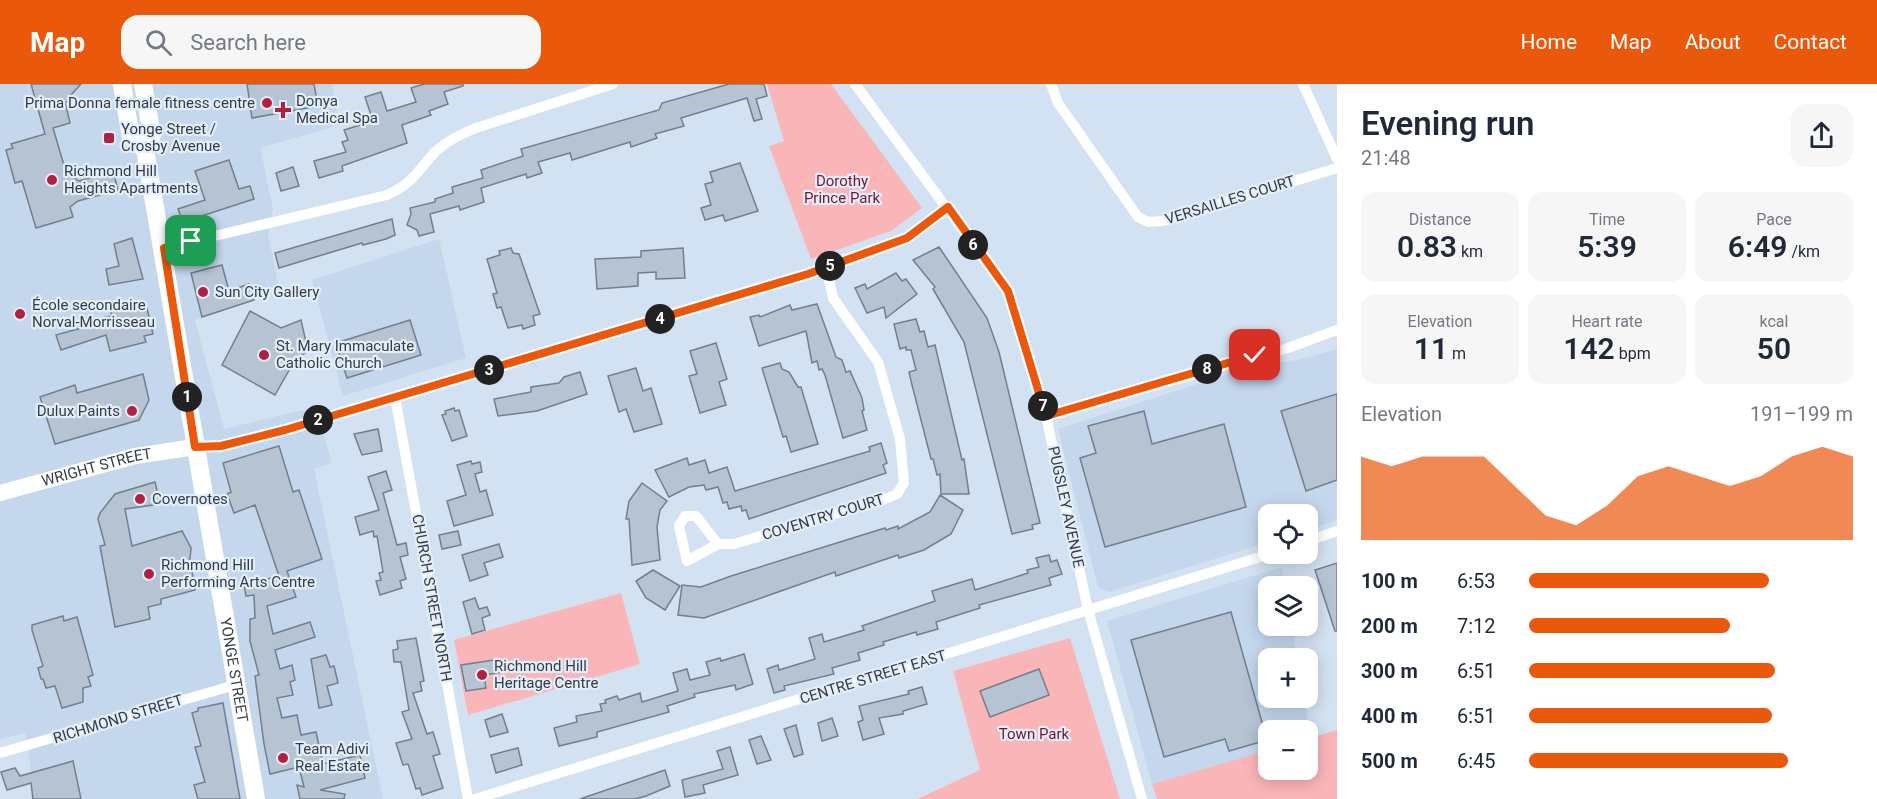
<!DOCTYPE html>
<meta charset="utf-8">
<style>
:root{--surface:#fff;--page:#f6f6f7;--text:#1f2937;--muted:#747a83;--accent:#ea580c}
body{margin:0;font-family:Roboto,sans-serif;background:var(--page);color:var(--text);height:100vh;display:flex;flex-direction:column;font-size:22px;white-space:nowrap}
*{box-sizing:border-box;margin:0}
p{font-size:20px;color:var(--muted)}
.icon{flex:none;width:33px;height:33px;fill:none;stroke:currentColor;stroke-width:2;stroke-linecap:round;stroke-linejoin:round}
.map{position:relative;flex:1;overflow:hidden}
.details{display:flex;flex-direction:column;background:var(--surface);width:540px}
.details>*{flex:none}
.buttons{position:absolute;left:1258px;top:420px;display:grid;gap:12px}
.buttons a{display:grid;place-items:center;width:60px;height:60px;border-radius:12px;background:var(--surface);box-shadow:0 3px 15px #0003;font-size:30px}
.pin{position:absolute;display:grid;place-items:center;width:51px;height:51px;color:#fff;margin:-26px;border-radius:12px;box-shadow:0 3px 9px #0006}
.km{position:absolute;width:30px;height:30px;margin:-15px;border-radius:50%;background:#222;color:#fff;font-size:16px;line-height:30px;text-align:center}
.round{display:grid;place-items:center;flex:none;width:63px;height:63px;border-radius:18px;background:var(--page)}
.overview{display:flex;align-items:center;justify-content:space-between;height:102px;padding:0 24px}
h1{font-size:33px;font-weight:600;line-height:45px}
.metrics{display:grid;grid-template-columns:repeat(3,1fr);gap:9px;height:102px;padding:6px 24px}
.metrics div{display:grid;align-content:center;border-radius:15px;background:var(--page);text-align:center}
.metrics b{font-size:30px;font-weight:600}
.metrics small{font-size:16px;font-weight:400}
.metrics p{font-size:16px}
.chart{height:168px;padding:12px 24px}
.chart p{display:flex;justify-content:space-between}
.chart svg{width:100%;height:108px;margin-top:6px;fill:var(--accent);opacity:.7}
ul{padding:0 24px;list-style:none;font-size:20px}
li{display:grid;grid-template-columns:96px 72px 1fr;align-items:center;height:45px}
li i{height:15px;border-radius:8px;background:var(--accent)}
header{display:flex;align-items:center;gap:36px;box-sizing:border-box;height:84px;padding:0 30px;background:var(--accent);color:#fff}
header strong{font-size:28px}
nav{display:flex;gap:33px;margin-inline-start:auto;font-size:21px}
.search{width:420px;height:54px;background:var(--page);display:flex;align-items:center;gap:15px;box-sizing:border-box;padding:0 21px;border-radius:18px;color:var(--muted);font-size:22px}
main{display:flex;flex:1;min-height:0}
.map>svg:first-child{display:block}
.built{fill:#c4d7ed}
.green{fill:#fab5b8}
.building{fill:#b5c3d3;stroke:#727f8e;stroke-width:1.5}
.lines{fill:none;stroke-linecap:round;stroke-linejoin:round}
.street{stroke:#fff;stroke-width:10}
.secondary{stroke:#fff;stroke-width:16}
.primary{stroke:#fff;stroke-width:18}
.route-casing{stroke:#fff;stroke-width:12}
.route{stroke:#ea580c;stroke-width:8}
.poi-dot{fill:#b2203d;stroke:#e3eefc;stroke-width:2}
.labels{text-anchor:middle;dominant-baseline:central;stroke-width:4.5;stroke-linejoin:round;paint-order:stroke}
.poi-label{font-size:15px;fill:#363c43;stroke:#e3eefc;text-anchor:start}
.park-label{font-size:15px;fill:#7b1328;stroke:#e3eefc}
.street-label{font-size:15px;fill:#363c43;stroke:#e3eefc}
</style>
<header>
<strong>Map</strong>
<div class="search"><svg class="icon" aria-label="search" viewBox="0 0 24 24"><circle cx="10" cy="10" r="6"/><path d="M15 15l6 6"/></svg>Search here</div>
<nav><a>Home</a><a>Map</a><a>About</a><a>Contact</a></nav>
</header>
<main>
<div class="map">
<svg width="1337" height="715" viewBox="0 0 1337 715">
<rect width="100%" height="100%" fill="#d3e2f2"/>
<g class="built">
<polygon points="0,0 332,0 339,41 260,64 273,125 268,151 279,204 195,236 224,345 316,323 332,379 314,385 383,715 36,715 25,649 0,655"/>
<polygon points="439,155 466,274 343,312 312,196"/>
<polygon points="1337,265 1337,436 1308,446 1308,430 1269,430 1269,458 1109,508 1098,503 1058,345 1250,283 1298,276"/>
<polygon points="1282,483 1285,502 1269,502 1269,542 1292,542 1297,574 1269,574 1269,614 1304,614 1311,654 1308,655 1308,646 1269,646 1269,666 1152,700 1107,537"/>
</g>
<g class="green">
<polygon points="767,0 831,0 922,124 891,147 811,175 769,62 784,57"/>
<polygon points="621,509 640,580 468,631 454,556"/>
<polygon points="1070,554 1120,715 917,715 980,686 953,587"/>
<polygon points="1337,646 1337,715 1157,715 1152,700 1269,666 1269,686 1308,686 1308,655"/>
</g>
<g class="building">
<polygon points="31,0 81,0 71,11 72,17 65,18 70,39 53,44 66,88 79,97 113,87 118,106 78,117 70,123 73,133 36,144 22,97 15,99 6,66 13,64 11,60 45,50"/>
<polygon points="247,0 314,0 318,22 252,34"/>
<polygon points="424,0 463,0 463,2 444,8 448,20 429,27 431,31 402,41 407,59 342,82 343,87 319,94 314,77 346,68 342,58 348,56 344,46 373,37 365,13 381,8 387,27 416,18 411,4"/>
<polygon points="729,0 764,0 767,12 756,15 762,35 754,37 747,14 681,34 684,42 655,50 657,54 631,63 630,58 572,76 570,69 538,78 542,89 527,94 526,90 481,104 484,118 460,126 459,122 430,130 434,148 419,152 417,146 407,141 411,130 410,124 435,118 435,115 453,109 452,103 483,94 481,86 523,72 521,65 659,26 662,19"/>
<polygon points="229,76 239,105 250,102 254,115 183,138 178,125 205,116 195,87"/>
<polygon points="740,79 758,127 725,137 723,131 705,136 701,124 711,121 705,100 713,98 710,88"/>
<polygon points="293,83 299,102 281,107 276,89"/>
<polygon points="392,135 395,151 386,155 363,161 362,159 279,184 275,169"/>
<polygon points="132,154 143,195 109,201 106,185 119,182 114,160"/>
<polygon points="939,163 987,234 999,268 1040,439 1032,441 1033,445 1012,450 964,258 933,205 935,203 913,176"/>
<polygon points="511,164 513,169 519,170 540,230 533,232 535,241 523,245 522,241 508,244 501,223 497,224 493,210 497,209 487,175 500,171 499,167"/>
<polygon points="683,164 685,194 656,195 656,188 638,189 638,202 597,205 595,175 641,173 641,167"/>
<polygon points="222,181 229,207 249,200 254,216 202,233 191,189"/>
<polygon points="896,189 902,197 906,195 917,210 886,234 884,223 867,229 855,204 865,200 867,205"/>
<polygon points="125,218 128,227 147,224 153,250 144,252 146,258 110,267 106,251 61,266 56,251 103,238 102,234 112,232 109,223"/>
<polygon points="817,220 836,273 842,276 846,288 850,287 862,314 864,326 862,327 867,346 843,354 825,291 822,285 819,286 817,277 812,279 806,247 759,262 750,233 759,231 760,233 790,221 792,226"/>
<polygon points="250,227 281,244 301,236 308,267 295,276 275,311 222,281"/>
<polygon points="916,235 920,248 924,247 928,263 935,261 962,376 964,375 969,410 941,410 940,390 937,391 933,375 931,375 911,297 909,288 916,286 911,266 906,266 906,263 900,265 894,240"/>
<polygon points="410,236 421,271 347,294 336,259"/>
<polygon points="716,259 727,295 719,298 726,321 700,329 689,292 697,290 690,267"/>
<polygon points="780,279 782,285 789,288 798,303 801,303 818,360 791,368 786,352 783,353 762,284"/>
<polygon points="636,284 643,307 651,304 662,340 634,348 626,325 619,328 608,292"/>
<polygon points="580,288 587,310 537,327 498,332 494,315 531,308 531,303 559,299 564,293"/>
<polygon points="143,290 149,316 139,336 55,360 40,313 75,301 77,309"/>
<polygon points="1337,310 1337,396 1306,407 1281,327"/>
<polygon points="454,324 455,327 459,326 467,352 452,357 442,331 446,330 445,327"/>
<polygon points="1144,327 1152,360 1224,340 1246,423 1105,463 1080,374 1096,369 1088,342"/>
<polygon points="378,345 382,367 362,371 354,350"/>
<polygon points="881,359 887,379 883,381 886,389 749,435 746,426 742,427 741,422 729,425 727,418 723,419 718,403 706,406 704,401 689,403 669,413 655,386 687,374 689,381 705,376 709,389 727,383 735,407 870,367 869,363"/>
<polygon points="279,362 293,408 299,406 322,475 287,487 296,513 267,522 273,550 310,538 315,553 275,566 280,585 292,581 295,596 290,598 293,611 277,614 282,634 297,631 301,651 316,648 323,680 360,671 365,694 320,706 345,710 344,715 300,715 297,701 304,703 299,683 270,690 264,660 255,592 259,591 250,557 250,535 255,534 254,511 246,512 244,501 279,492 255,421 234,429 227,410 231,408 223,379"/>
<polygon points="471,377 472,380 480,378 482,388 475,390 480,408 486,406 493,431 454,442 447,417 466,411 457,381"/>
<polygon points="386,387 392,406 383,409 397,461 406,459 408,471 400,473 406,495 400,497 402,504 380,511 376,497 381,496 379,489 383,488 377,452 374,453 373,447 360,451 355,433 379,426 368,393"/>
<polygon points="155,398 160,420 125,425 132,462 182,447 191,464 190,475 195,506 161,515 161,520 148,523 150,535 115,543 100,462 105,461 98,435 100,429 115,410"/>
<polygon points="642,399 667,417 660,426 657,443 660,476 632,481 629,435 626,435 629,417"/>
<polygon points="940,411 963,426 951,450 924,466 899,474 898,471 836,492 835,488 704,534 678,531 682,501 701,503 731,492 885,444 886,446 898,442 898,445 930,428"/>
<polygon points="458,447 461,461 442,465 439,451"/>
<polygon points="499,460 503,473 484,479 488,491 470,497 462,471"/>
<polygon points="1049,471 1051,478 1057,476 1062,490 1049,494 1051,501 979,521 980,524 936,538 938,545 917,551 916,548 883,558 884,561 858,569 860,576 832,584 834,590 784,602 785,606 774,609 767,585 778,581 779,586 815,575 809,554 822,550 824,558 864,546 862,542 935,517 932,507 972,495 975,506 1028,489 1027,486 1039,483 1036,474"/>
<polygon points="1337,479 1337,547 1335,547 1315,486"/>
<polygon points="653,486 680,502 665,526 646,514 636,497"/>
<polygon points="475,514 479,525 487,523 490,531 482,534 485,546 472,550 463,518"/>
<polygon points="1231,528 1267,656 1229,667 1225,655 1164,673 1131,556"/>
<polygon points="63,532 64,537 77,533 93,591 88,593 91,602 83,604 83,618 62,624 55,602 46,604 43,595 41,595 38,584 43,582 32,546 32,541"/>
<polygon points="416,554 424,597 420,598 422,607 413,609 427,650 433,648 440,670 433,672 443,704 422,711 420,704 416,705 408,680 403,681 396,659 412,655 402,628 409,626 401,578 394,578 393,566 398,565 397,557"/>
<polygon points="744,570 753,600 736,606 735,601 694,610 695,613 667,622 669,628 597,648 597,653 559,662 554,644 577,638 576,632 602,627 600,620 606,619 605,616 617,612 619,616 640,609 642,618 678,607 673,589 687,585 690,596 710,591 706,578 720,574 721,577"/>
<polygon points="326,571 330,583 334,582 338,599 327,602 332,621 319,624 311,575"/>
<polygon points="501,575 503,588 484,591 486,604 466,607 461,581"/>
<polygon points="1039,585 1049,611 990,633 980,607"/>
<polygon points="922,603 927,620 903,627 903,630 879,634 884,650 863,656 858,638 863,636 859,622 909,610 908,607"/>
<polygon points="223,619 240,715 198,715 194,701 205,698 195,663 201,662 192,629 198,627 198,624"/>
<polygon points="502,630 508,648 490,653 485,636"/>
<polygon points="832,634 838,652 822,657 818,639"/>
<polygon points="796,641 803,670 794,673 784,645"/>
<polygon points="761,652 771,676 757,680 749,656"/>
<polygon points="730,663 738,691 703,701 705,709 685,713 682,696 723,685 717,667"/>
<polygon points="518,664 522,681 496,689 491,671"/>
<polygon points="73,677 81,715 33,715 31,699 7,706 1,688 15,684 20,692"/>
<polygon points="665,686 670,702 646,712 635,715 580,715"/>
</g>
<g class="lines">
<g class="street">
<polyline points="855,0 1008,207 1046,332 1088,526 1142,715"/>
<polyline points="1051,0 1058,19 1138,133 1148,138 1163,137 1337,84"/>
<polyline points="1303,0 1337,75"/>
<path d="M164,164l223,-53c27,-12 30,-24 49,-44 11,-10 24,-16 37,-22l140,-45"/>
<polyline points="395,313 468,715"/>
<polyline points="1046,332 1288,264 1337,246"/>
<polyline points="195,363 221,362 285,346 808,190 907,154 948,124"/>
<polyline points="1308,457 1337,447"/>
<polyline points="718,460 687,477 679,442 685,432 696,432 718,460 734,460 885,415 897,410 904,399 900,355 878,278 833,214 826,183"/>
<polyline points="0,669 235,601"/>
<polyline points="475,715 1270,470"/>
</g>
<path class="secondary" id="s1" d="M0,409l135,-37 60,-9"/>
<g class="primary">
<polyline points="122,0 131,54 145,65"/>
<path id="s2" d="M143,0l9,51 -7,14 111,650"/>
</g>
</g>
<g class="lines">
<g class="route-casing">
<polyline id="route" points="191,157 164,164 195,363 221,362 285,346 808,190 907,154 948,123 1008,207 1046,332 1255,271"/>
</g>
<use href="#route" class="route"/>
</g>
<g class="poi-dot">
<circle cx="267" cy="19" r="6"/>
<path d="M280 17h6v6h6v6h-6v6h-6v-6h-6v-6h6z"/>
<rect x="103" y="48" width="12" height="12" rx="3"/>
<circle cx="52" cy="96" r="6"/>
<circle cx="203" cy="208" r="6"/>
<circle cx="20" cy="230" r="6"/>
<circle cx="264" cy="271" r="6"/>
<circle cx="132" cy="327" r="6"/>
<circle cx="140" cy="415" r="6"/>
<circle cx="149" cy="490" r="6"/>
<circle cx="482" cy="591" r="6"/>
<circle cx="283" cy="674" r="6"/>
</g>
<g class="labels">
<g class="poi-label">
<text x="296" y="17">Donya<tspan x="296" dy="17">Medical Spa</tspan></text>
<text x="255" y="19" text-anchor="end">Prima Donna female fitness centre</text>
<text x="121" y="45">Yonge Street /<tspan x="121" dy="17">Crosby Avenue</tspan></text>
<text x="64" y="87">Richmond Hill<tspan x="64" dy="17">Heights Apartments</tspan></text>
<text x="215" y="208">Sun City Gallery</text>
<text x="32" y="221">École secondaire<tspan x="32" dy="17">Norval-Morrisseau</tspan></text>
<text x="276" y="262">St. Mary Immaculate<tspan x="276" dy="17">Catholic Church</tspan></text>
<text x="120" y="327" text-anchor="end">Dulux Paints</text>
<text x="152" y="415">Covernotes</text>
<text x="161" y="481">Richmond Hill<tspan x="161" dy="17">Performing Arts Centre</tspan></text>
<text x="494" y="582">Richmond Hill<tspan x="494" dy="17">Heritage Centre</tspan></text>
<text x="295" y="665">Team Adivi<tspan x="295" dy="17">Real Estate</tspan></text>
</g>
<g class="park-label">
<text x="842" y="97">Dorothy<tspan x="842" dy="17">Prince Park</tspan></text>
<text x="1034" y="650">Town Park</text>
</g>
<g class="street-label">
<text transform="translate(1230 116) rotate(-17)">VERSAILLES COURT</text>
<text stroke="none"><textPath href="#s1" startOffset="100">WRIGHT STREET</textPath></text>
<text transform="translate(1066 423) rotate(78)">PUGSLEY AVENUE</text>
<text transform="translate(823 433) rotate(-17)">COVENTRY COURT</text>
<text transform="translate(432 514) rotate(80)">CHURCH STREET NORTH</text>
<text stroke="none"><textPath href="#s2" startOffset="596">YONGE STREET</textPath></text>
<text transform="translate(873 593) rotate(-17)">CENTRE STREET EAST</text>
<text transform="translate(118 635) rotate(-17)">RICHMOND STREET</text>
</g>
</g>
</svg>
<div class="buttons">
<a><svg class="icon" aria-label="locate" viewBox="0 0 24 24"><circle cx="12" cy="12" r="6"/><path d="M12 2v4M12 18v4M2 12h4M18 12h4"/></svg></a>
<a><svg class="icon" aria-label="layers" viewBox="0 0 24 24"><path d="M12 4l9 5-9 5-9-5zM3 14l9 5 9-5"/></svg></a>
<a>+</a>
<a>−</a>
</div>
<div class="pin" style="left:191px;top:157px;background:#1e9e55"><svg class="icon" aria-label="arrive" viewBox="0 0 24 24"><path d="M6 21V4h12l-3 4 3 4H6"/></svg></div>
<div class="pin" style="left:1255px;top:271px;background:#d93025"><svg class="icon" aria-label="check" viewBox="0 0 24 24"><path d="M5 12l5 5 9-10"/></svg></div>
<b class="km" style="left:187px;top:313px">1</b>
<b class="km" style="left:318px;top:336px">2</b>
<b class="km" style="left:489px;top:286px">3</b>
<b class="km" style="left:660px;top:235px">4</b>
<b class="km" style="left:830px;top:182px">5</b>
<b class="km" style="left:973px;top:161px">6</b>
<b class="km" style="left:1043px;top:322px">7</b>
<b class="km" style="left:1207px;top:285px">8</b>
</div>
<section class="details">
<div class="overview"><div><h1>Evening run</h1><p>21:48</p></div><a class="round"><svg class="icon" aria-label="share" viewBox="0 0 24 24"><path d="M12 15V3M7 8l5-5 5 5M5 13v7h14v-7"/></svg></a></div>
<div class="metrics">
<div><p>Distance</p><b>0.83<small> km</small></b></div>
<div><p>Time</p><b>5:39</b></div>
<div><p>Pace</p><b>6:49<small> /km</small></b></div>
</div>
<div class="metrics">
<div><p>Elevation</p><b>11<small> m</small></b></div>
<div><p>Heart rate</p><b>142<small> bpm</small></b></div>
<div><p>kcal</p><b>50</b></div>
</div>
<div class="chart"><p><span>Elevation</span>191–199 m</p>
<svg viewBox="0 0 160 44" preserveAspectRatio="none"><path d="M0 44V10L10 14L20 10L30 10L40 10L50 22L60 34L70 38L80 30L90 18L100 14L110 18L120 22L130 18L140 10L150 6L160 10V44z"/></svg>
</div>
<ul>
<li><b>100 m</b>6:53<i style="width:74%"></i></li>
<li><b>200 m</b>7:12<i style="width:62%"></i></li>
<li><b>300 m</b>6:51<i style="width:76%"></i></li>
<li><b>400 m</b>6:51<i style="width:75%"></i></li>
<li><b>500 m</b>6:45<i style="width:80%"></i></li>
</ul>
</section>
</main>
